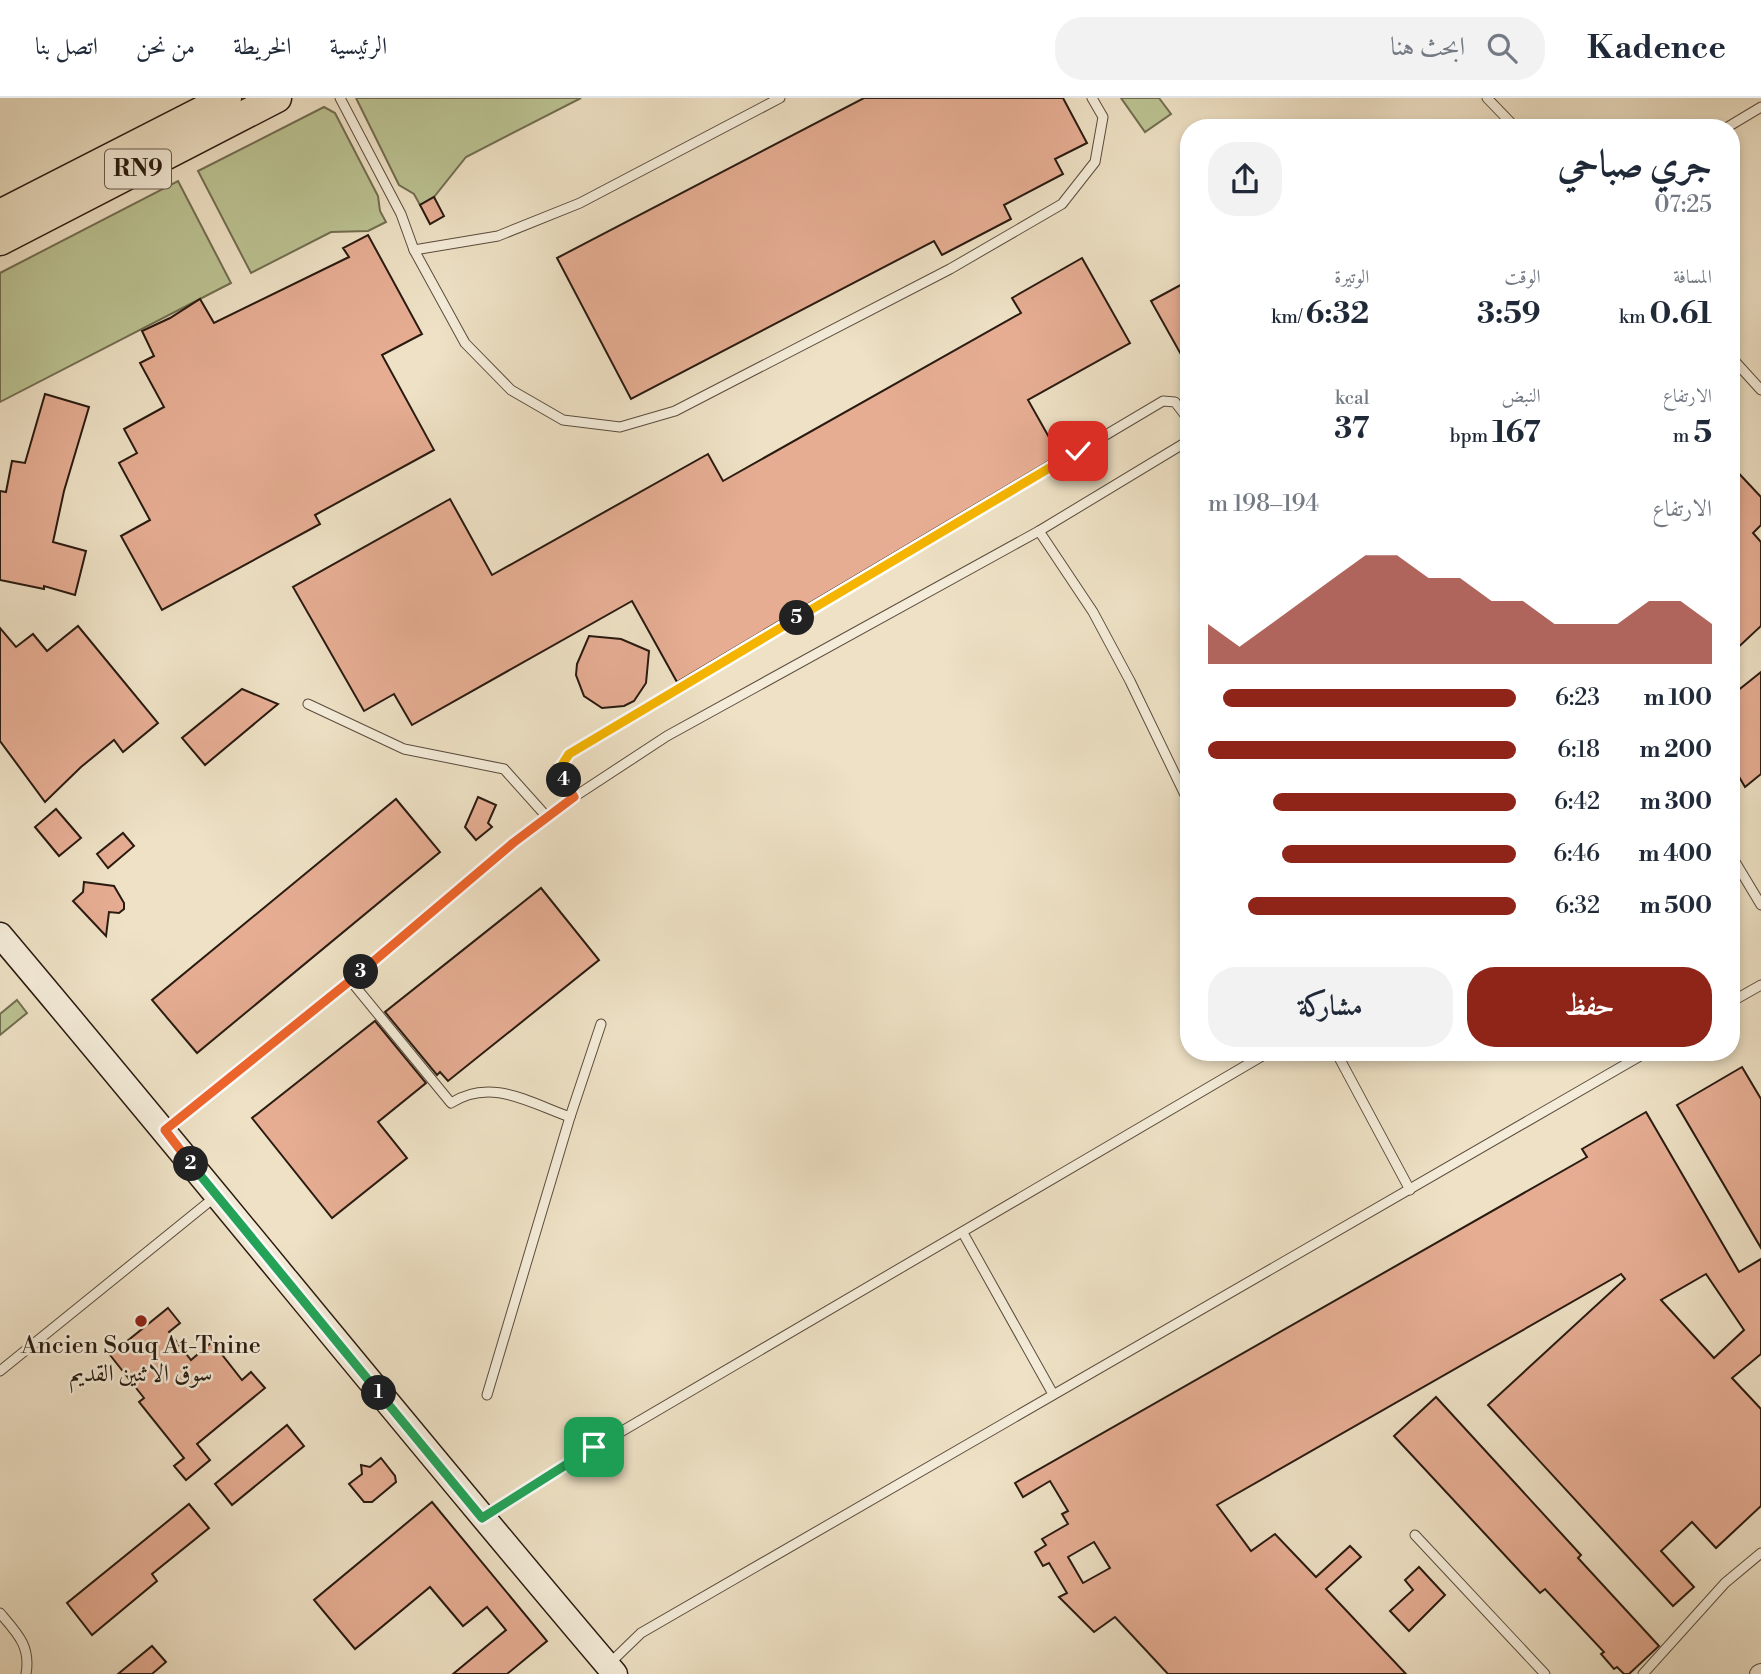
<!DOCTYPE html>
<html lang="ar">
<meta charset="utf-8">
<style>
:root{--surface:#fff;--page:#f2f2f3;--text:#1f2937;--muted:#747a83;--line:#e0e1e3;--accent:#8f2418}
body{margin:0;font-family:"Libre Bodoni",Amiri,serif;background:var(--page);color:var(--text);direction:rtl;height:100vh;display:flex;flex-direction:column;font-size:26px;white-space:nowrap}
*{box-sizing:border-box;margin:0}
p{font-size:23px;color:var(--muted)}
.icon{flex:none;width:38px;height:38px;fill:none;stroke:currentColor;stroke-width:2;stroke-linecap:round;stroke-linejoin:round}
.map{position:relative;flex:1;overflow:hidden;direction:ltr}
.panel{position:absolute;left:1180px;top:21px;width:560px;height:942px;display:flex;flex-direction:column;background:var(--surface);border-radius:28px;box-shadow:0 4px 10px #0003;direction:rtl}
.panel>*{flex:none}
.pin{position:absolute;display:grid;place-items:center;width:60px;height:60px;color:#fff;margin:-30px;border-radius:14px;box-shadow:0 4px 10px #0006}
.km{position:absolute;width:35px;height:35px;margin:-18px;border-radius:50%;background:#222;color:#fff;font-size:19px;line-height:35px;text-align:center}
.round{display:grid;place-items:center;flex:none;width:74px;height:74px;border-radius:28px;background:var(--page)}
.summary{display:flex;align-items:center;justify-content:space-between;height:119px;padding:0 28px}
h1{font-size:38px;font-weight:800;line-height:52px}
.figures{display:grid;grid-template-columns:repeat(3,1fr);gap:10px;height:119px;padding:7px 28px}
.figures div{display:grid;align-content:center}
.figures b{font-size:30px;font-weight:800}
.figures small{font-size:19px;font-weight:400}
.figures p{font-size:19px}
.chart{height:196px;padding:14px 28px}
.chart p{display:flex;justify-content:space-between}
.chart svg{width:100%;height:126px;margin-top:7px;fill:var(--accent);opacity:.7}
.button{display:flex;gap:14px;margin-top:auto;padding:14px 28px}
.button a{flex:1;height:80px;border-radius:28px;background:var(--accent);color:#fff;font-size:28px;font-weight:800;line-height:80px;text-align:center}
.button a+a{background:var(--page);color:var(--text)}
ul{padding:0 28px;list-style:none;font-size:23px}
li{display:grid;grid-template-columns:112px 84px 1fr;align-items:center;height:52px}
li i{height:18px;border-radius:9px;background:var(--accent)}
header{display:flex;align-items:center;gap:42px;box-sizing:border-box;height:98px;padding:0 35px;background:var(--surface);border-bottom:2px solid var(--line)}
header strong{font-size:33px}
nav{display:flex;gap:38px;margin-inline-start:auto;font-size:24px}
.search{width:490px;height:63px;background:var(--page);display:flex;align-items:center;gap:18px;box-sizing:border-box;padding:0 24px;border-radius:28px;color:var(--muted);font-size:26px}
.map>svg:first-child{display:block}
.green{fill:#bbc292;stroke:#726e51;stroke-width:2}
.building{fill:#e6ad93;stroke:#291a10;stroke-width:2;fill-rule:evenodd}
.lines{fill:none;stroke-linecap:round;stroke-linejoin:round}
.lane-casing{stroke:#5a4c3d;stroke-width:11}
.street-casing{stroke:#5a4c3d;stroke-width:20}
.secondary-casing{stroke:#291a10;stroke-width:27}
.primary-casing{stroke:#291a10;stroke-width:31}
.lane{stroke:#f4ecd9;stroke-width:9}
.street{stroke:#f4ecd9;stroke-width:18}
.secondary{stroke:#f4ecd9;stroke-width:24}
.primary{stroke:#eee1c5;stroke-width:28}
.split-1-casing{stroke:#fff;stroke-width:14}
.split-2-casing{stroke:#fff;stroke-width:14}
.split-3-casing{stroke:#fff;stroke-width:14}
.split-4-casing{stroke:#fff;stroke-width:14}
.split-5-casing{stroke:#fff;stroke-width:14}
.split-6-casing{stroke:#fff;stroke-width:14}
.split-1{stroke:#22a559;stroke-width:9}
.split-2{stroke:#22a559;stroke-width:9}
.split-3{stroke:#f0652b;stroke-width:9}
.split-4{stroke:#f0652b;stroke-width:9}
.split-5{stroke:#f5b400;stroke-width:9}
.split-6{stroke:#f5b400;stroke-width:9}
.poi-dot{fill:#8f2418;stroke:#f4ecd9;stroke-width:2.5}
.labels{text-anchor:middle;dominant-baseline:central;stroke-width:5;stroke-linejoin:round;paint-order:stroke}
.shield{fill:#f4ecd9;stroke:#66594c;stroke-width:2}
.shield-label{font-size:23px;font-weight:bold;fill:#291a10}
.poi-label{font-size:24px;fill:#291a10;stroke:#f4ecd9}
</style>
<header>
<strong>Kadence</strong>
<div class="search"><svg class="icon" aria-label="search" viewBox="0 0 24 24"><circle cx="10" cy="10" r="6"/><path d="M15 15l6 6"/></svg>ابحث هنا</div>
<nav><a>الرئيسية</a><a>الخريطة</a><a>من نحن</a><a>اتصل بنا</a></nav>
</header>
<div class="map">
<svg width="1761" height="1576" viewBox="0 0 1761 1576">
<rect width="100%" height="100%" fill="#eee1c5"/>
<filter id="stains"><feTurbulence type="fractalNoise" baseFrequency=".00286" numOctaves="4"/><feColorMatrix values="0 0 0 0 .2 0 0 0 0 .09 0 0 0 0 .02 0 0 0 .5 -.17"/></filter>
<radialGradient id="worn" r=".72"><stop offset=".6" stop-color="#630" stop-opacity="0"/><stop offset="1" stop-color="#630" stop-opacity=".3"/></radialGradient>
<g class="green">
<polygon points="356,0 581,0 466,59 434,99 420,107 414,96 399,87"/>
<polygon points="1121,0 1159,0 1171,16 1145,34"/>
<polygon points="324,9 335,15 378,98 380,113 386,124 368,133 331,134 251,175 198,73"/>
<polygon points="178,83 231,185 0,304 0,175"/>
<polygon points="17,902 27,915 0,937 0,916"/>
</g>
<g class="building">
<polygon points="864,0 1063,0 1087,45 1055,61 1063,76 1004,107 1011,121 942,157 934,143 631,301 557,160"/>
<polygon points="434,99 444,118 430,126 420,107"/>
<polygon points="368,137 422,236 382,257 434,352 315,417 320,426 162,512 121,438 150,422 119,365 137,355 124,331 164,309 140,265 154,258 142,233 170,220 200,201 214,225 349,159 343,150"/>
<polygon points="1082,160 1130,245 1028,302 1059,357 677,584 632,503 412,627 394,596 364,613 293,489 450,401 492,477 708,356 723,383 1021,215 1012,200"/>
<polygon points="1188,183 1188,269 1151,203"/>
<polygon points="45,296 89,309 64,393 53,444 86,453 75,497 44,488 44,491 0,482 0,393 6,394 12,363 25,365"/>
<polygon points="1731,367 1761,399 1761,427 1753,435 1761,444 1761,528 1731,556"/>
<polygon points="78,528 158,625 123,654 114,642 81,669 45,704 0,643 0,530 16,549 33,536 47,553"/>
<polygon points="589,538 621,541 649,553 646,585 634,603 624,608 602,610 584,598 576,577 577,566"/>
<polygon points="1761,574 1761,676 1745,689 1731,665 1731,598"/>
<polygon points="242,591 278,606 205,667 182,640"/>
<polygon points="478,699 496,707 488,725 492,729 476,742 465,729"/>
<polygon points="396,701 440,754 197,955 152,902"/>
<polygon points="56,711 81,740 59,758 35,729"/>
<polygon points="123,735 134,748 108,770 97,756"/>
<polygon points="84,784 114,788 124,805 124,811 119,815 109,814 106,838 73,803 83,794"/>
<polygon points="541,790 599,862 448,983 440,974 437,977 385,914"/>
<polygon points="375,923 426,985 378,1024 407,1060 332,1120 252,1020"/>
<polygon points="1742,969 1761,1001 1761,1150 1677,1007"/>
<path d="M1646,1014l93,160 22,-13v95l-29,24 29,31v97l-45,42 -24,-26 -31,29 33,36 -21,19 -185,-201 137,-126 -4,-5 -404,231 34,46 24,-17 41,43 34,-31 11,11 -35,32 80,85h-238l-53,-57 -21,15 -35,-35 8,-4 -18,-30 -6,3 -8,-14 11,-7 -4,-6 26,-15 -6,-10 6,-3 -18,-30 -27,16 -8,-14 572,-326 -5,-8zM1706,1176l38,56 -30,28 -53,-58zM1094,1444l16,26 -27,15 -15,-26z"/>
<polygon points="168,1210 180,1225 169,1234 191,1262 212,1244 242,1282 251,1274 265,1290 197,1346 210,1362 186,1382 174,1368 184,1360 139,1304 144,1300 110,1257"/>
<polygon points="1436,1299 1581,1457 1578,1460 1659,1548 1629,1576 1624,1576 1617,1569 1614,1571 1601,1556 1604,1554 1545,1491 1540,1495 1394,1338"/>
<polygon points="287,1327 304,1348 232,1407 215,1386"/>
<polygon points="381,1360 395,1378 396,1384 372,1404 364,1404 349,1386 362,1376 361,1367 370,1369"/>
<polygon points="432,1404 547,1543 507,1576 453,1576 506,1532 487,1509 463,1528 430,1489 355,1551 314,1502"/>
<polygon points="189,1406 209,1430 152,1476 157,1483 92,1537 67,1505"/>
<polygon points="1419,1469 1445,1497 1409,1533 1390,1513 1413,1492 1405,1482"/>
<polygon points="152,1548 166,1564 152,1576 118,1576"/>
</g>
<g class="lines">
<g class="lane-casing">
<g id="lane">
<polyline points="340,0 401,116 414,152 465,245 511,292 563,322 620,329 675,313 950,171 1062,106 1095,64 1103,19 1092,0"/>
<polyline points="1487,0 1516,30"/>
<polyline points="1726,30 1761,9"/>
<polyline points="414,152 498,138 580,105 780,0"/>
<polyline points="1731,259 1761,292"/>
<polyline points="1039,433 1093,514 1130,583 1188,703"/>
<polyline points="308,606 404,651 504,671 547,719"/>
<path d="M574,699c-9,-15 -21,-30 -5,-43l594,-353 12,1 13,17"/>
<polyline points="1731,757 1761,807"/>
<path d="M350,882l101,123c40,-26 79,0 119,14"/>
<polyline points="1731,904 1761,887"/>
<polyline points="1336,954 1410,1092"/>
<polyline points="166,1031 288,934 513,745 574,699 667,638 1039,433 1188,343"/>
<polyline points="963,1135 1053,1296"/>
<polyline points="0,1273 215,1099"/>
<polyline points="487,1297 570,1019 601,926"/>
<polyline points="485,1418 595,1349 1269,954"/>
<polyline points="1415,1437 1545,1576"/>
<path d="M0,1515c17,20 31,33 26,61"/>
<polyline points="609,1566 641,1535 1647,954"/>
<polyline points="1643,1576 1725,1485 1761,1455"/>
</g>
</g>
<g class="street-casing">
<polyline id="street" points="1759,1576 1761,1575"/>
</g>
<g class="secondary-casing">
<path id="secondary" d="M0,837c207,245 407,495 615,739"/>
</g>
<g class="primary-casing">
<g id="primary">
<polyline points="0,116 227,0"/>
<polyline points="0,143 277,0"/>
</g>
</g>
<use href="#lane" class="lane"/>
<use href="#street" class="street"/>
<use href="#secondary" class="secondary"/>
<use href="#primary" class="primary"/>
</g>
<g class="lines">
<g class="split-1-casing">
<polyline id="split-1" points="379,1295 482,1420 594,1349"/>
</g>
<g class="split-2-casing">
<polyline id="split-2" points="191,1066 379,1295"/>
</g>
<g class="split-3-casing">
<polyline id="split-3" points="191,1066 165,1032 361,874"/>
</g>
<g class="split-4-casing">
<polyline id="split-4" points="361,874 513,745 574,699 564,682"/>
</g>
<g class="split-5-casing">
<polyline id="split-5" points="564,682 560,670 569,656 797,520"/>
</g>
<g class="split-6-casing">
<polyline id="split-6" points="797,520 1078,353"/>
</g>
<use href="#split-1" class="split-1"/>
<use href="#split-2" class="split-2"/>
<use href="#split-3" class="split-3"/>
<use href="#split-4" class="split-4"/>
<use href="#split-5" class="split-5"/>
<use href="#split-6" class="split-6"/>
</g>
<circle class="poi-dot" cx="141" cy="1223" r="7"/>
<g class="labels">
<rect class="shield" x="105" y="51.5" width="66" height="39" rx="5"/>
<g class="shield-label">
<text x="138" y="71">RN9</text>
</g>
<g class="poi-label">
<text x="141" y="1248">Ancien Souq At-Tnine<tspan x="141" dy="28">سوق الاثنين القديم</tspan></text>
</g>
</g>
<rect width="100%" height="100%" filter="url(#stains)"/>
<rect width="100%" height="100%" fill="url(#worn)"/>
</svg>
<div class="pin" style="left:594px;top:1349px;background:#1e9e55"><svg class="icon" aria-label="arrive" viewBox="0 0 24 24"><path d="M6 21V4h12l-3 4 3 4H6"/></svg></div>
<div class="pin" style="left:1078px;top:353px;background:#d93025"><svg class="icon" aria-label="check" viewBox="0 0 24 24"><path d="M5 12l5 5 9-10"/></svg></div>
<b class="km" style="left:379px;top:1295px">1</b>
<b class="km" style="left:191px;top:1066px">2</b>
<b class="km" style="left:361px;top:874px">3</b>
<b class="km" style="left:564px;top:682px">4</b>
<b class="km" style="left:797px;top:520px">5</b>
<section class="panel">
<div class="summary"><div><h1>جري صباحي</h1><p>07:25</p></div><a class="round"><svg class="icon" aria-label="share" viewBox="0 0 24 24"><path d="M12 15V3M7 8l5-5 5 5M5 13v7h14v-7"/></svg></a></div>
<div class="figures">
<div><p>المسافة</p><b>0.61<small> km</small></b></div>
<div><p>الوقت</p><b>3:59</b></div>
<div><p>الوتيرة</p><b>6:32<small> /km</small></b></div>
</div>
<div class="figures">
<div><p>الارتفاع</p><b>5<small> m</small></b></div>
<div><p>النبض</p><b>167<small> bpm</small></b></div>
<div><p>kcal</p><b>37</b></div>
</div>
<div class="chart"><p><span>الارتفاع</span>194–198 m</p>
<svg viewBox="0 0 160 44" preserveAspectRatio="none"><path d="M0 44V30L10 38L20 30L30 22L40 14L50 6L60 6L70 14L80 14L90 22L100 22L110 30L120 30L130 30L140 22L150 22L160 30V44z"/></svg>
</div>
<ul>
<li><b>100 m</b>6:23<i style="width:95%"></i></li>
<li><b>200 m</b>6:18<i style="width:100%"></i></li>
<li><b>300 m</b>6:42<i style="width:79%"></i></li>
<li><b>400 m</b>6:46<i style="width:76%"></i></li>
<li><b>500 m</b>6:32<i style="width:87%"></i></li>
</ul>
<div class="button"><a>حفظ</a><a>مشاركة</a></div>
</section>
</div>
